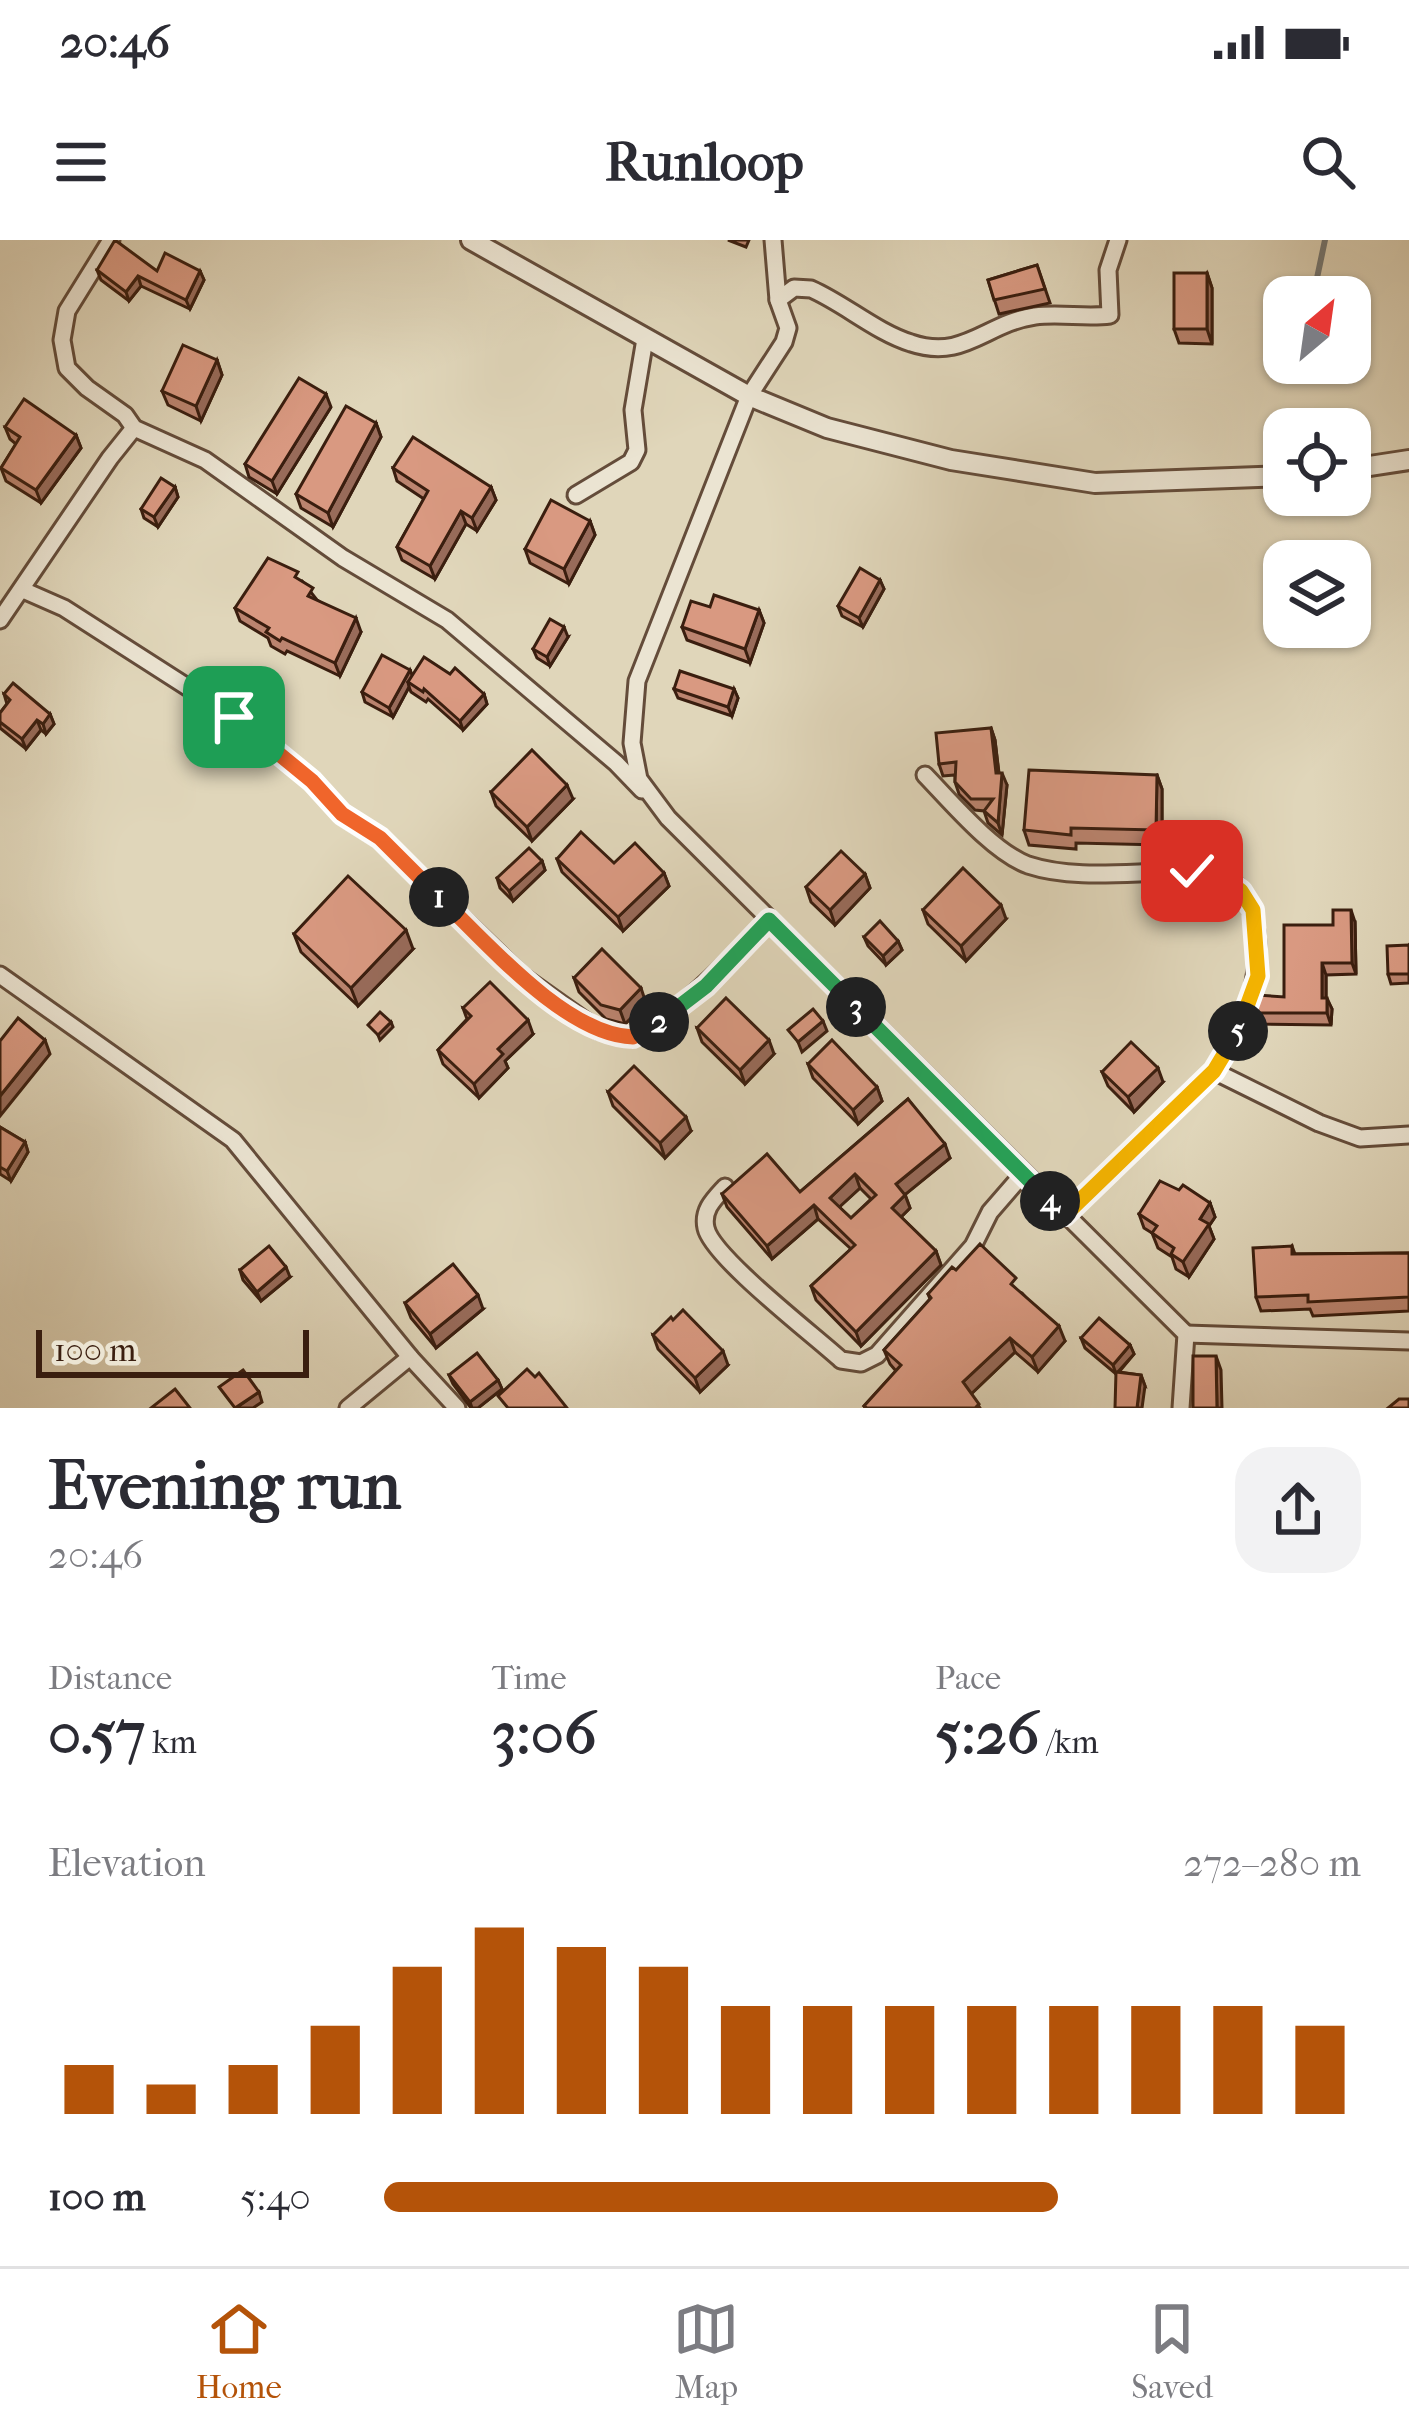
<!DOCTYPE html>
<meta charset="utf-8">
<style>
:root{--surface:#fff;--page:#f2f2f3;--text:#2b2b33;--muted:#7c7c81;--line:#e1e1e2;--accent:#b45309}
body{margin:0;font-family:"IM FELL French Canon",serif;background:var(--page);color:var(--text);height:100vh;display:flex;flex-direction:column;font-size:45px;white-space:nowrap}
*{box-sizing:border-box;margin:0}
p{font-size:39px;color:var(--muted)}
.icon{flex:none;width:66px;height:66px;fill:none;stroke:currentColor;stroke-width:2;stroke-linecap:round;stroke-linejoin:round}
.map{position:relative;height:1168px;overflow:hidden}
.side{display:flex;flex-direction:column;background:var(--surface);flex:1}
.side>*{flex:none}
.needle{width:78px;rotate:29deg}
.tools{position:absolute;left:1263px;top:36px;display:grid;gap:24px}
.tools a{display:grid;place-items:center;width:108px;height:108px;border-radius:24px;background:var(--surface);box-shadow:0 3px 9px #0004;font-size:60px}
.scale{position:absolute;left:36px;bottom:30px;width:273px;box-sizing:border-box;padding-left:12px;border:6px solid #3a1e0f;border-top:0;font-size:33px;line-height:42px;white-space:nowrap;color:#3a1e0f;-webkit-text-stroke:9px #ebe4d2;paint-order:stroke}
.pin{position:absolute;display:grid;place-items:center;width:102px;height:102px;color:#fff;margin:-51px;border-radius:24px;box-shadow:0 6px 18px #0006}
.km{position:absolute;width:60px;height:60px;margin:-30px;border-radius:50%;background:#222;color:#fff;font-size:33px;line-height:60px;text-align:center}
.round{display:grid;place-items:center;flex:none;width:126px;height:126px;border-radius:36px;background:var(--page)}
.overview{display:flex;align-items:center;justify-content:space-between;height:204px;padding:0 48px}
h1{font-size:66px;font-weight:700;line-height:90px}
.metrics{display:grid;grid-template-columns:repeat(3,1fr);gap:18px;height:204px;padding:12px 48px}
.metrics div{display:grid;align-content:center}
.metrics b{font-size:60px;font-weight:700}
.metrics small{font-size:33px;font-weight:400}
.metrics p{font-size:33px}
.chart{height:336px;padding:24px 48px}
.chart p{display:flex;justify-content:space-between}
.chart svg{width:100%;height:216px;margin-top:12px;stroke:var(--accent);stroke-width:6}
ul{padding:0 48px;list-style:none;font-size:39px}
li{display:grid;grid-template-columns:192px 144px 1fr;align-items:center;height:90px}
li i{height:30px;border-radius:15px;background:var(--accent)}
.status{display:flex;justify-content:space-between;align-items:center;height:84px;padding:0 60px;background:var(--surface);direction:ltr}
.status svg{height:33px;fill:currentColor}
header{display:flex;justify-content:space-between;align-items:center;height:156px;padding:0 48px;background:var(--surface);font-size:54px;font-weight:700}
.tab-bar{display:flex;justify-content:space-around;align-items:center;height:168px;border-top:3px solid var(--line);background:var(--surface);font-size:33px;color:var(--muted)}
.tab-bar a{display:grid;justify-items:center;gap:6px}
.tab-bar .selected{color:var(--accent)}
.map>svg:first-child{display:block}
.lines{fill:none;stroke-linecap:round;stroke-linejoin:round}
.stream{stroke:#747977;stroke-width:6}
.minor-casing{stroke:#644c3a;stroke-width:21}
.tertiary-casing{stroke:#644c3a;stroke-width:24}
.minor{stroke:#ebe4d2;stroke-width:15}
.tertiary{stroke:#ebe4d2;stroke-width:18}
.wall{fill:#bb846f;stroke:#3a1e0f;stroke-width:3;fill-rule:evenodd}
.shaded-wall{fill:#986b5a;stroke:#3a1e0f;stroke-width:3}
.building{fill:#d99981;stroke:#3a1e0f;stroke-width:3;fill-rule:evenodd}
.split-1-casing{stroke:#fff;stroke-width:24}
.split-2-casing{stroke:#fff;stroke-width:24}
.split-3-casing{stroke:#fff;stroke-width:24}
.split-4-casing{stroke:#fff;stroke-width:24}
.split-5-casing{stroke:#fff;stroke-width:24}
.split-6-casing{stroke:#fff;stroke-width:24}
.split-1{stroke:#f0652b;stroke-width:15}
.split-2{stroke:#f0652b;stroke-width:15}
.split-3{stroke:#22a559;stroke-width:15}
.split-4{stroke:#22a559;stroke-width:15}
.split-5{stroke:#f5b400;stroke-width:15}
.split-6{stroke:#f5b400;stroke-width:15}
</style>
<div class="status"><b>20:46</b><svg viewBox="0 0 49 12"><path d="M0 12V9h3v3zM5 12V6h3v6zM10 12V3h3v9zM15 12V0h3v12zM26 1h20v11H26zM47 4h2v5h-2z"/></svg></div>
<header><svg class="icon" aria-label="menu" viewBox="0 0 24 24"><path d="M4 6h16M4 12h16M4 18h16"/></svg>Runloop<svg class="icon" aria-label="search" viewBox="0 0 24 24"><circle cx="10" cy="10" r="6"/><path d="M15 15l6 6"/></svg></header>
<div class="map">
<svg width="1409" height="1168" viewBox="0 0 1409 1168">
<rect width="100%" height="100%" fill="#e0d6ba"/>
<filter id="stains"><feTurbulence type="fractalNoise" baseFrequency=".00167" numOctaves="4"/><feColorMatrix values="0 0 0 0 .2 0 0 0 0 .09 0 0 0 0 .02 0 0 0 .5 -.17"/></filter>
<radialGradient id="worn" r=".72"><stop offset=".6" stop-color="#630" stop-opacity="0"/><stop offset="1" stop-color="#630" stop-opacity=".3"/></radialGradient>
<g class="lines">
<polyline class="stream" points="1313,57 1325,0"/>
<g class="minor-casing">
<g id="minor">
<polyline points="111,0 67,71 62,100 67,128 87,148 125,175 134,188 205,220 343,318 447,380 616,523 642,550"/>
<polyline points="773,0 778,60 788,88 784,102 749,156 637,441 632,503 639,539 668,578 1186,1094 1181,1168"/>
<path d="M778,60l16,-12 17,1c34,15 65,43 100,54 53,18 75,-20 124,-27 25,-3 51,2 75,-1l-2,-45 10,-30"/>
<polyline points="576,255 631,222 637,210 633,170 645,99"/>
<path d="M23,350l41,18 170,109 78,64 30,34 38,24 142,137 76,54 35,8c54,-32 93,-74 136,-118"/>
<polyline points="0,380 110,218 134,188"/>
<path d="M925,535c26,27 68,77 103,90 43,14 93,8 137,7 17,-1 40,-4 55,3 28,11 36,42 37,69 2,46 -16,89 -43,127l-149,144"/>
<polyline points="0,735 233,900 410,1117 457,1168"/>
<polyline points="1214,831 1319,883 1360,898 1409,895"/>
<path d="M725,947c-11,12 -23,23 -19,41 6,29 109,108 135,132l20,3 16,-8 96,-109 17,-34 33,-38"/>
<polyline points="1186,1094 1409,1101"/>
<polyline points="348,1168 410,1117"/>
</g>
</g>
<g class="tertiary-casing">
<g id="tertiary">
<polyline points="471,0 749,156 827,188 951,220 1095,243 1284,236"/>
<polyline points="1350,229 1409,220"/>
</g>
</g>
<use href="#minor" class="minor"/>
<use href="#tertiary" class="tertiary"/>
</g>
<g class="wall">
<polygon points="728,0 749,0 746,7"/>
<polygon points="1037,25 1050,63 999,74 988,40"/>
<polygon points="97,30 200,31 204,40 190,69 141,46 129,61 101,40"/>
<polygon points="1207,33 1212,48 1212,104 1179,103 1174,89"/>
<polygon points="217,120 222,135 201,181 168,165 162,151"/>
<polygon points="331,167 277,254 249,237 245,224"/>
<polygon points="376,183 381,197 333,287 301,268 296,254"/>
<polygon points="5,187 76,195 81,208 41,263 6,241 1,228 16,204 10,199"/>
<polygon points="393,228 491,247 496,260 477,291 466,284 435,339 402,320 397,307 424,259 397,241"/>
<polygon points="175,247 178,257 158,287 144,278 141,269"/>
<polygon points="590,281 595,295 569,344 530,323 525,309"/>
<polygon points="880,340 884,349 863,387 842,376 838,366"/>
<polygon points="302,341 317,360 361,392 340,436 287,411 285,414 271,406 268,398 240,381 235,368"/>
<polygon points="710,367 759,370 764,383 750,423 687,400 682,387"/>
<polygon points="568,397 550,426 537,418 533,409"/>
<polygon points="410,430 412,435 484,454 487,464 463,490 428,459 426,462 411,452 409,447 393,477 365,462 362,452"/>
<polygon points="674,449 734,449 738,458 732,476 678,458"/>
<polygon points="4,454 50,474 54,484 46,494 41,490 26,509 0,488 0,473 7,464"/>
<polygon points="991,488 995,500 999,533 1007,545 1002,595 988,583 984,571 975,570 959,554 955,542 955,535 943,536 939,524"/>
<polygon points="1157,535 1162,549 1162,605 1076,603 1076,609 1029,605 1024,590"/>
<polygon points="491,552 573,559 532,601 496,566"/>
<polygon points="557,619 614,623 664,633 669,646 623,691 562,632"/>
<polygon points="542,621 545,630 513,661 500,648 497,638"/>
<polygon points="865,634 870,648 835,685 811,662 806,647"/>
<polygon points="923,670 1006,679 966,721 928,684"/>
<polygon points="1355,682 1356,734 1326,735 1326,758 1332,769 1331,785 1260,784 1256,773 1284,757 1333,685"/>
<polygon points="294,694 413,709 358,766 301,712"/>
<polygon points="864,697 898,701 902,710 886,725 868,706"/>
<polygon points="1409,705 1409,743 1391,744 1388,734"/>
<polygon points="574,738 646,763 625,784 606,779 579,752"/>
<polygon points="463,768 533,794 505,821 508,828 479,858 443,824 438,810 467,779"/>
<polygon points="697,788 774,814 745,844 702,802"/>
<polygon points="808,824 877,847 882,861 858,884 813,838"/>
<polygon points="1102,832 1163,842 1134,872 1108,846"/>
<polygon points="608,852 691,891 665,918 613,866"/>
<path d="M908,859l42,59 -45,36 5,14 -9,9 35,34 5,14 -80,81 -45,-46 -5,-14 40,-37 -33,-30 -46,40 -45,-52 -5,-13 78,-2zM860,948l11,11 -20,19 -12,-11z"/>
<polygon points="0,887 25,902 28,912 11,941 0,934"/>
<polygon points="1210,963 1215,977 1209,986 1214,999 1189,1037 1176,1029 1172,1017 1158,1008 1152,993 1144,988 1139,974"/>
<polygon points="1292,1006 1295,1014 1409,1013 1409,1071 1313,1076 1310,1069 1261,1071 1256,1057"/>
<polygon points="240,1030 290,1037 261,1061 243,1040"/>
<polygon points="956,1030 1022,1053 1065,1101 1038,1132 1015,1112 971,1154 980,1168 865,1168 864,1166 896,1131 890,1124 884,1110 930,1059 928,1054"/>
<polygon points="405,1063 483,1069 436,1108 411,1078"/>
<polygon points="653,1095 728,1125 700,1152 658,1109"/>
<polygon points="1081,1098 1130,1105 1134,1114 1119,1132 1141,1135 1145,1146 1116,1134 1085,1108"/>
<polygon points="449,1135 498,1140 502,1149 478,1168 471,1168 453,1144"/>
</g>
<g class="shaded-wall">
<polygon points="200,31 204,40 190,69 186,60"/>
<polygon points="1207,33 1212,48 1212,104 1207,89"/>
<polygon points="138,36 141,46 129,61 126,52"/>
<polygon points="217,120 222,135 201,181 196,166"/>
<polygon points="326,154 331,167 277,254 272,241"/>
<polygon points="376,183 381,197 333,287 328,273"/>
<polygon points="76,195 81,208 41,263 36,250"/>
<polygon points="175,247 178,257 158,287 154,277"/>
<polygon points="491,247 496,260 477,291 472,278"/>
<polygon points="461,271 466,284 435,339 430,326"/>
<polygon points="590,281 595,295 569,344 564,329"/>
<polygon points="880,340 884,349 863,387 859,378"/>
<polygon points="759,370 764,383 750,423 745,409"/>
<polygon points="356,378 361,392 340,436 335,423"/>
<polygon points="564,387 568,397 550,426 547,417"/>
<polygon points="410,430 414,440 408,442 409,447 393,477 389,468"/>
<polygon points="734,449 738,458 732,476 728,467"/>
<polygon points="484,454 487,464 463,490 460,481"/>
<polygon points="50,474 54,484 46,494 43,484"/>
<polygon points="37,480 41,490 26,509 22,499"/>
<polygon points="991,488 995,500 1000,544 996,533"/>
<polygon points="1002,533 1007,545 1002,595 998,583"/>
<polygon points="1157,535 1162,549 1162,605 1156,590"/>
<polygon points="567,545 573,559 532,601 527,587"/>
<polygon points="542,621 545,630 513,661 509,651"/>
<polygon points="664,633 669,646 623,691 618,677"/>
<polygon points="865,634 870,648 835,685 830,670"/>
<polygon points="1001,665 1006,679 966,721 961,706"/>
<polygon points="1351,670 1355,682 1356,734 1352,723"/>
<polygon points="406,690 413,709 358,766 351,748"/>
<polygon points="898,701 902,710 886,725 883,716"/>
<polygon points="1322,723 1326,735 1326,769 1322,758"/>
<polygon points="641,748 646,763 625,784 620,770"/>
<polygon points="1327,758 1332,769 1331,785 1327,773"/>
<polygon points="528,780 533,794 505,821 508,828 479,858 474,844 498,809"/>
<polygon points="823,781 827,791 802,812 798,802"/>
<polygon points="391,782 393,787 380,800 378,795"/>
<polygon points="45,800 50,814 0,876 0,856"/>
<polygon points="769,800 774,814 745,844 740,830"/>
<polygon points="1158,828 1163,842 1134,872 1128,857"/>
<polygon points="877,847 882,861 858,884 853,870"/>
<polygon points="686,877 691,891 665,918 660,903"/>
<polygon points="25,902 28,912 11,941 7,931"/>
<polygon points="945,904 950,918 901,958 896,944"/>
<polygon points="855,934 860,948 834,972 830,958"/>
<polygon points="905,955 910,968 897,981 892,968"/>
<polygon points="1210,963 1215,977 1209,986 1214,999 1189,1037 1183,1022 1200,979"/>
<polygon points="814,965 818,979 772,1019 767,1006"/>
<polygon points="936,1011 941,1025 861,1106 856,1092"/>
<polygon points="286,1027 290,1037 261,1061 257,1052"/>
<polygon points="478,1055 483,1069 436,1108 430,1094"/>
<polygon points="1059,1086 1065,1101 1038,1132 1032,1117"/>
<polygon points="1010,1098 1015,1112 968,1157 963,1142"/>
<polygon points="1130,1105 1134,1114 1116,1134 1113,1125"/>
<polygon points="723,1111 728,1125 700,1152 695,1138"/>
<polygon points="1216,1116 1221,1130 1222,1168 1217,1168"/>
<polygon points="1141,1135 1145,1146 1142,1168 1137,1168"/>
<polygon points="498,1140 502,1149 478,1168 472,1168 470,1162"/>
<polygon points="259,1152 262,1162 253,1168 236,1168"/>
</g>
<g class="building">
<polygon points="115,0 157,31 165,13 200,31 186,60 138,36 126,52 97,30"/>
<polygon points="1037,25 1045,49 994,60 988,40"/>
<rect x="1174" y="33" width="33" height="56"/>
<polygon points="183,105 217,120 196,166 162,151"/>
<polygon points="299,138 326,154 272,241 245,224"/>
<polygon points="24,159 76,195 36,250 1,228 20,197 5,187"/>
<polygon points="346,166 376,183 328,273 296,254"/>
<polygon points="413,197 491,247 472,278 461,271 430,326 397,307 428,251 393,228"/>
<polygon points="161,238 175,247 154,277 141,269"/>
<polygon points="551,260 590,281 564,329 525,309"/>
<polygon points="268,318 298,332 295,337 313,348 308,356 356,378 335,423 282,398 280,401 266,392 269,388 235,368"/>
<polygon points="860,328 880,340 859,378 838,366"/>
<polygon points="714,355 759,370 745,409 682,387 691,361 710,367"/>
<polygon points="550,379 564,387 547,417 533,409"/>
<polygon points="382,415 410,430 389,468 362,452"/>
<polygon points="424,417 450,434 455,428 484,454 460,481 424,449 423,452 408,442"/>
<polygon points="680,431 734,449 728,467 674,449"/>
<polygon points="13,443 50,474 43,484 37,480 22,499 0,482 0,473 10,460 4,454"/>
<polygon points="991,488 996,533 1002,533 998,583 984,571 993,559 971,559 955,542 956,522 939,524 936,493"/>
<polygon points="532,510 567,545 527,587 491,552"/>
<polygon points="1029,530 1157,535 1156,590 1071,588 1071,595 1024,590"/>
<polygon points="581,592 614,623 635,603 664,633 618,677 557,619"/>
<polygon points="529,608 542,621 509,651 497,638"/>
<polygon points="841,611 865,634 830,670 806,647"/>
<polygon points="963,628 1001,665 961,706 923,670"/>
<polygon points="348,636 406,690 351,748 294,694"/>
<polygon points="1333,670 1351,670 1352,723 1322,723 1322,758 1327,758 1327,773 1256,773 1257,755 1284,757 1284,685 1333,685"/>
<polygon points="880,681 898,701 883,716 864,697"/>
<polygon points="1409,705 1409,734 1388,734 1387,706"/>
<polygon points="602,709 641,748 620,770 601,765 574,738"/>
<polygon points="490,742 528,780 498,809 503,814 474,844 438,810 471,776 463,768"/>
<polygon points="726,758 769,800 740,830 697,788"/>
<polygon points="813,769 823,781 798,802 788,790"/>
<polygon points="380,772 391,782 378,795 368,785"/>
<polygon points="18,778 45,800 0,856 0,801"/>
<polygon points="832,800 877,847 853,870 808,824"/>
<polygon points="1131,802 1158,828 1128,857 1102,832"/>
<polygon points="634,826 686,877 660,903 608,852"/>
<path d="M908,859l37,45 -49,40 9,11 -13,13 44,43 -80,81 -45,-46 44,-41 -41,-40 -47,41 -45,-52 45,-40 33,38zM855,934l21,21 -25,23 -21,-20z"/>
<polygon points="0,887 25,902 7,931 0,927"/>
<polygon points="1160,941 1179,950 1183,945 1210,963 1200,979 1209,984 1183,1022 1171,1014 1174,1008 1152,993 1157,986 1139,974"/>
<polygon points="980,1004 1016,1038 1011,1044 1059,1086 1032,1117 1010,1098 963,1142 979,1164 975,1168 867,1168 864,1166 901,1125 884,1110 931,1058 928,1054 952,1027 956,1030"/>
<polygon points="269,1006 286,1027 257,1052 240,1030"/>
<polygon points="1292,1006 1292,1014 1409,1013 1409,1057 1308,1062 1308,1055 1256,1057 1253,1008"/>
<polygon points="453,1024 478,1055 430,1094 405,1063"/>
<polygon points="683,1070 723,1111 695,1138 653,1095 671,1077 673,1080"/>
<polygon points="1099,1078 1130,1105 1113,1125 1081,1098"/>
<polygon points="477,1113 498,1140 470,1162 449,1135"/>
<polygon points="1193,1116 1216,1116 1217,1168 1193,1168"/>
<polygon points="527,1129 535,1137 539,1133 567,1168 508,1168 498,1156"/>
<polygon points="243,1130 259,1152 235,1168 219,1147"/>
<polygon points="1116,1132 1141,1135 1137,1168 1115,1168"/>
<polygon points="175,1149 190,1168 151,1168"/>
<polygon points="1399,1159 1409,1159 1409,1168 1388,1168"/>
</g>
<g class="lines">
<g class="split-1-casing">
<polyline id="split-1" points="234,477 312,541 342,574 380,598 439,657"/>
</g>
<g class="split-2-casing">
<path id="split-2" d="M439,657c47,45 127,138 194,140l26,-15"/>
</g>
<g class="split-3-casing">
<polyline id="split-3" points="659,782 706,746 769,680 856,767"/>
</g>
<g class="split-4-casing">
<polyline id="split-4" points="856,767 1050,961"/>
</g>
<g class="split-5-casing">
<polyline id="split-5" points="1050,961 1065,975 1214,831 1238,791"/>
</g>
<g class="split-6-casing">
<polyline id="split-6" points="1192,631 1220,635 1241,651 1253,670 1258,736 1238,791"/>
</g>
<use href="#split-1" class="split-1"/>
<use href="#split-2" class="split-2"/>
<use href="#split-3" class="split-3"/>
<use href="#split-4" class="split-4"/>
<use href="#split-5" class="split-5"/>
<use href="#split-6" class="split-6"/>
</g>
<rect width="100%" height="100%" filter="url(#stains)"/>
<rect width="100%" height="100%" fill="url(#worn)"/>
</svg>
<div class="tools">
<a><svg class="needle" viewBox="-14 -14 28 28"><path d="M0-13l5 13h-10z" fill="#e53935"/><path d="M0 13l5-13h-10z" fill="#7c7c81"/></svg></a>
<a><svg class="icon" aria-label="locate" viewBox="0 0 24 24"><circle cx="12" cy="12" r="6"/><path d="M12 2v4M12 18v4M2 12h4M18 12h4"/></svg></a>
<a><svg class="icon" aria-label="layers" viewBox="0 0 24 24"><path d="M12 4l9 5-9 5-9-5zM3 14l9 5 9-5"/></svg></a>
</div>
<div class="scale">100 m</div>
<div class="pin" style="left:234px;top:477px;background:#1e9e55"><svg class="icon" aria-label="arrive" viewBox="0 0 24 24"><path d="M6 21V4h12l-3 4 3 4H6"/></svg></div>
<div class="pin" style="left:1192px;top:631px;background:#d93025"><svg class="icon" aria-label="check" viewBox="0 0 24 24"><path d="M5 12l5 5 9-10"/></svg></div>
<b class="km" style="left:439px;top:657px">1</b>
<b class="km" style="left:659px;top:782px">2</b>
<b class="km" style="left:856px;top:767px">3</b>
<b class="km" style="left:1050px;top:961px">4</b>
<b class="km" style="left:1238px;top:791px">5</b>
</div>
<section class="side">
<div class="overview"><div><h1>Evening run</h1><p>20:46</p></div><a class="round"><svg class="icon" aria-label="share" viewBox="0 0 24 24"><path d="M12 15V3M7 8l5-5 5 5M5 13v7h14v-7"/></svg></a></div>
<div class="metrics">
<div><p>Distance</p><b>0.57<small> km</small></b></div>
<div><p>Time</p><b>3:06</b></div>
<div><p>Pace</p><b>5:26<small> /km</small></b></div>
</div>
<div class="chart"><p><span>Elevation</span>272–280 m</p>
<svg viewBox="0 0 160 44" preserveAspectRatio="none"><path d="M5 44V34M15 44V38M25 44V34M35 44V26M45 44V14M55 44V6M65 44V10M75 44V14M85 44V22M95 44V22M105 44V22M115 44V22M125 44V22M135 44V22M145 44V22M155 44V26"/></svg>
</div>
<ul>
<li><b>100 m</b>5:40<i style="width:69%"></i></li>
</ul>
</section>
<nav class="tab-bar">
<a class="selected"><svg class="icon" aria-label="home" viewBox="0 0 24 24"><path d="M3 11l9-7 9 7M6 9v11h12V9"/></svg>Home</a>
<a><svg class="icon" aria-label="map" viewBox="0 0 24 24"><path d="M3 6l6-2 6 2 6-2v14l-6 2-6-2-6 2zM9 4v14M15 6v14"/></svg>Map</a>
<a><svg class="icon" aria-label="saved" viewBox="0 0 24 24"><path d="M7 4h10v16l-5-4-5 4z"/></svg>Saved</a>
</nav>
